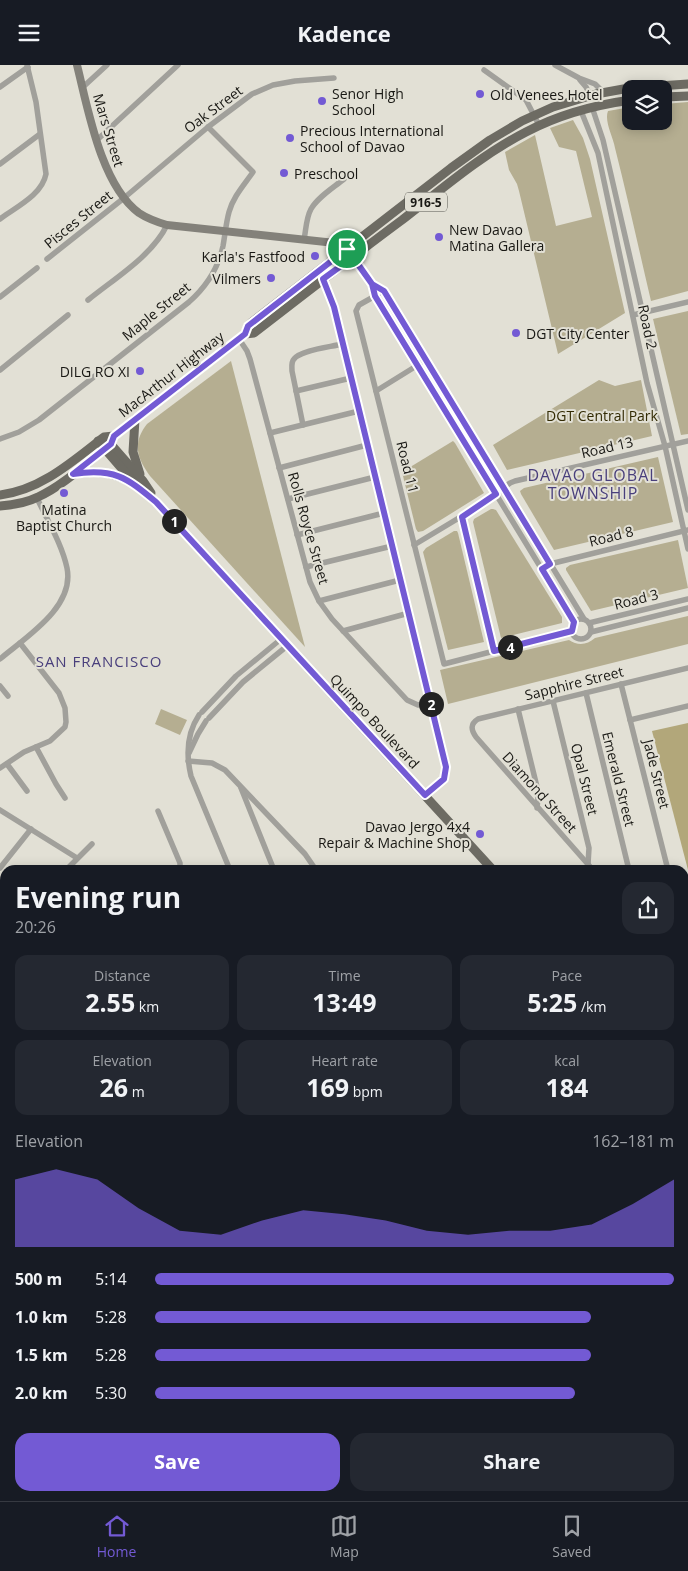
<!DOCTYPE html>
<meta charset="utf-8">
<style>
:root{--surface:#171b24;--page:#242831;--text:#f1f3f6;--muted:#9ea1a6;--line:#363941;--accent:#735ad4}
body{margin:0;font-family:"Open Sans",sans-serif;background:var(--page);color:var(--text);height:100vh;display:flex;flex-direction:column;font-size:19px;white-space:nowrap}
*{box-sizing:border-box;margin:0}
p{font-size:16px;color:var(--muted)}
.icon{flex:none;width:28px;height:28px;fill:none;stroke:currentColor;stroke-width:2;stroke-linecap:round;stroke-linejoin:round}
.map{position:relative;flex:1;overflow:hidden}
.drawer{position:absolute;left:0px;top:800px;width:689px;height:636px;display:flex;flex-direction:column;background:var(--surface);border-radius:15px 15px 0 0;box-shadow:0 2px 12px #0003}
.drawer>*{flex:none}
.tools{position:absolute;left:622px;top:15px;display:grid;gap:10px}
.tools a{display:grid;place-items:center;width:50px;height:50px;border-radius:10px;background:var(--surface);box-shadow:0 2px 12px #0003;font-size:25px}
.pin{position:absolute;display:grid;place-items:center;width:42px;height:42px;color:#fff;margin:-21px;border:2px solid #fff;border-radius:50%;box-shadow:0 1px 5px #0007}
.km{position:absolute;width:25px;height:25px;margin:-12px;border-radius:50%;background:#222;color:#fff;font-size:14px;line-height:25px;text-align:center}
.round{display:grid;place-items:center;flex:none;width:52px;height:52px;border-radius:15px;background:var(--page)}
.head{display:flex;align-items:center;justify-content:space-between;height:85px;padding:0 15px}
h1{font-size:28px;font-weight:700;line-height:38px}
.figures{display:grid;grid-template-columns:repeat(3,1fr);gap:8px;height:85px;padding:5px 15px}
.figures div{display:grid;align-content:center;border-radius:12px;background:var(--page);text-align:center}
.figures b{font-size:25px;font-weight:700}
.figures small{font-size:14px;font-weight:400}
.figures p{font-size:14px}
.chart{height:140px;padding:10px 15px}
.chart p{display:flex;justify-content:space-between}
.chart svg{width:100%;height:90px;margin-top:5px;fill:var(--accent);opacity:.7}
.button{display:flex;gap:10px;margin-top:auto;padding:10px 15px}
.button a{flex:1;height:58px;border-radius:15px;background:var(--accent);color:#fff;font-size:20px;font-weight:700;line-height:58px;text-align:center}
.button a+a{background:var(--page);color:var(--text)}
ul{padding:0 15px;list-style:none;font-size:16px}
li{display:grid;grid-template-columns:80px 60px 1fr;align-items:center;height:38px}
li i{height:12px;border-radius:6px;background:var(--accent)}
header{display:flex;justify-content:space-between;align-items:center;height:65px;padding:0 15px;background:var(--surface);font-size:22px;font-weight:700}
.dock{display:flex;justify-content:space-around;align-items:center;height:70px;border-top:1px solid var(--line);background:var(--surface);font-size:14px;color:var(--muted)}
.dock a{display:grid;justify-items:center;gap:2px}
.dock .active{color:var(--accent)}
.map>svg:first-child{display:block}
.green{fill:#b5ae91}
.forest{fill:#b2a77a}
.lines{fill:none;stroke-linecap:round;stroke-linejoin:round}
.street{stroke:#a1a09b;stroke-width:5.5}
.secondary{stroke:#83817a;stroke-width:8}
.primary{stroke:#6d6b63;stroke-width:9}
.route-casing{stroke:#fff;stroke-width:10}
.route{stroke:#735ad4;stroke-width:6}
.poi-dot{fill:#735ad4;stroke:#e2e0d5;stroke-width:2}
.labels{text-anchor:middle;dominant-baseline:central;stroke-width:4;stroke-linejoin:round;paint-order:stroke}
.shield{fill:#e2e0d5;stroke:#55544e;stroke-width:1}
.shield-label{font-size:12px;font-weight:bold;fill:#191814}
.poi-label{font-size:14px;fill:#191814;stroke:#e2e0d5;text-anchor:start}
.street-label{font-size:14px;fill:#191814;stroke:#e2e0d5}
.park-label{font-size:14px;fill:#322a03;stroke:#e2e0d5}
.neighbourhood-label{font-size:15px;letter-spacing:1px;fill:#493f7c;stroke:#e2e0d5}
.quarter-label{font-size:16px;letter-spacing:1px;fill:#493f7c;stroke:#e2e0d5}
</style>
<header><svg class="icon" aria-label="menu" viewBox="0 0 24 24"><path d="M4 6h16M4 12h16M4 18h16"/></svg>Kadence<svg class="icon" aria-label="search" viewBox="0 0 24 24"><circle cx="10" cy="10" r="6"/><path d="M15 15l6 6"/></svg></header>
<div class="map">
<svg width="688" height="1436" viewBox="0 0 688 1436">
<rect width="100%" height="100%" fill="#e2e0d5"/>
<g class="green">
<path d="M688,37v189l-37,10c-12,-51 -23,-102 -36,-153 -2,-11 -11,-27 -7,-37l23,-4v14h33v-17z"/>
<polygon points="573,55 583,73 590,94 625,248 558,289 519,126 517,119 509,105 505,87 535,70 556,161 592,152 576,86 559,82 550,63"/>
<polygon points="688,246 688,369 681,370 653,254"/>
<path d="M231,296l74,286 -155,-171c-13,-18 -18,-33 -3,-52z"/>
<polygon points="599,315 615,321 641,315 652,371 507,405 493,380"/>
<polygon points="453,376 455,378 484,428 423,466 418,467 416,464 402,407"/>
<polygon points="658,392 673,457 554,485 521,429 520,426 524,423"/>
<polygon points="491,444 493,444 496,445 562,552 562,558 501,573 473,457 474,454"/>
<polygon points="454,466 457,466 458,468 484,577 448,585 423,487 426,483"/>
<polygon points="678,475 688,523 591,546 566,505 566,503 570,500"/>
<path d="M688,551v28l-240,60 -8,-34 129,-30c9,6 18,5 26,-2z"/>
<polygon points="161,644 187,655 180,670 155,659"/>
</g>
<polygon class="forest" points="688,658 688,805 652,666"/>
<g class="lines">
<g class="street">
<polyline points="555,0 579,13 595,19 603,27"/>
<polyline points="484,5 526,35 539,60"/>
<polyline points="580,15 586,22 590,30"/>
<polyline points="0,22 28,2"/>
<polyline points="83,22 107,0"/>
<polyline points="592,42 603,75 688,445"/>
<polyline points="581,46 598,88 647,318 665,381 688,484"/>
<polyline points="97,75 178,0"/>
<polyline points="0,99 40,69"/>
<path d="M0,154c16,-12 42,-24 46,-45l-10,-72 -9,-37"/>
<path d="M304,175c2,-10 2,-22 7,-31 7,-12 22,-21 33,-30"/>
<polyline points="353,192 372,219 375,231 574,557"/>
<polyline points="47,194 124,133 208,62 252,29 273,20 295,16 334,13"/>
<polyline points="323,214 333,242 446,702 444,714 425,730"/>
<polyline points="372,219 384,226 584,554"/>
<polyline points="384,226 359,240 356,246 444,599 571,566"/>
<polyline points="0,232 37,203"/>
<path d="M88,235c27,-22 64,-44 79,-75"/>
<polyline points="633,250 688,237"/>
<polyline points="239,274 247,286 250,294 310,517 319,536 332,554 407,635 418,640 431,637"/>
<polyline points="0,305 68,250"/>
<polyline points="296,326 351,313"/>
<polyline points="376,326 426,295"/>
<path d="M303,360l-11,-54c0,-4 -1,-9 2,-12 7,-9 37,-12 48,-15"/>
<polyline points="270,368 359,346"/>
<path d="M0,374l19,-7 20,-12 150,-118c17,-15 29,-33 34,-56 2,-11 3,-23 6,-34 4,-15 15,-27 24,-40l-45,-45"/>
<polyline points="279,403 367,380"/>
<polyline points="288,434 375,412"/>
<polyline points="462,452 494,586"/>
<polyline points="297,470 384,448"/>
<polyline points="414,480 487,436 510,418 515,416 688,376"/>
<polyline points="306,502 392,481"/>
<polyline points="542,504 550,499 688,465"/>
<polyline points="319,536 400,515"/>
<circle cx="581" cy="564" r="10"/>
<polyline points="589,558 688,534"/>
<polyline points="343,566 409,548"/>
<polyline points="591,567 688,543"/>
<path d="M0,594c26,-22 75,-52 67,-91 -5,-24 -20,-48 -30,-70"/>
<polyline points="621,619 668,805"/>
<polyline points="0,621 8,631"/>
<polyline points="586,628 629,805"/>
<polyline points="553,636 589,783 588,799"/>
<polyline points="518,644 537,722 538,733 537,743"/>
<polyline points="202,647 236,611 281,574"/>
<path d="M199,650c-12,18 -13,40 -8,61l39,94"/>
<polyline points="209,653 243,617 287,581"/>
<polyline points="630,655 688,641"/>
<polyline points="36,682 56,719 65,733"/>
<polyline points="189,688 198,669 206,656"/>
<polyline points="188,696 212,698 225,705 305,789 316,805"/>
<polyline points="7,699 27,726"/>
<polyline points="0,703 24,687 50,676 65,662 66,657 65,643 59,628 20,578"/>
<polyline points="241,723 274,805"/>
<polyline points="0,745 77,793"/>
<polyline points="158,746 180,798 180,805"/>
<polyline points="0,803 31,764"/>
<polyline points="66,805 92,779"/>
<path d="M593,805l-117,-133c-5,-7 -6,-13 2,-18l210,-51"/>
<polyline points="0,866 5,870"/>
<polyline points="684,869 688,887"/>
<polyline points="684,904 688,908"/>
<polyline points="0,959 5,961"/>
<polyline points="0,1026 5,1029"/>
<polyline points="0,1049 5,1035"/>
<polyline points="684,1121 688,1120"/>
<polyline points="0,1150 5,1147"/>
<polyline points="0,1180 5,1224"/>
<polyline points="684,1194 688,1192"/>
<polyline points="0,1236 5,1233"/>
<polyline points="684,1283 688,1300"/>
<polyline points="0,1324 5,1321"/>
<polyline points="482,1431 484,1436"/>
<polyline points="528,1431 530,1436"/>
<polyline points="670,1431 671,1436"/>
</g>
<path class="secondary" d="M77,0c11,44 24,120 62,148 9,6 18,9 28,12l168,18 9,4 9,10"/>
<g class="primary">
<polyline points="664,32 688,31"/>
<path d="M245,269l9,-1c49,-38 98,-76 148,-113 40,-31 79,-65 124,-88 32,-17 69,-27 105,-32"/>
<polyline points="135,354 133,387 140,409"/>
<polyline points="107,375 143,416 151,428"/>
<polyline points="98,376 137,421 156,437 493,805"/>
<path d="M73,409c22,-3 39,-3 57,8"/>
<path d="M0,430c41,-5 73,-34 104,-58l10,-1"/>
<path d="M0,441c13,-1 26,-3 38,-9 25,-11 51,-36 73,-53l3,-8 131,-102 3,-8 4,-4 199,-154 39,-28 32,-19 31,-14 43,-13 33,-6 59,-4"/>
<polyline points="684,1005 688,1008"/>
</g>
</g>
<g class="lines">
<g class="route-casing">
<path id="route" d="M347,184l-99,77 -3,8 -131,102 -3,8 -38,30c41,-6 53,3 83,28l269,293 19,-16 2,-12 -112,-460 -11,-28 30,-22 19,27 3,12 121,198 -34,23 32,134 78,-20 2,-9 -32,-53 8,-5 -166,-273 -12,-7 -25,-35"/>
</g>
<use href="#route" class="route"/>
</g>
<g class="poi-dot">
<circle cx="480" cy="29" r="5"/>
<circle cx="322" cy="36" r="5"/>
<circle cx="290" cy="73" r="5"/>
<circle cx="284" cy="108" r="5"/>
<circle cx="439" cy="172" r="5"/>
<circle cx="315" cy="191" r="5"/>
<circle cx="271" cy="213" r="5"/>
<circle cx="516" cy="268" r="5"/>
<circle cx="140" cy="306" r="5"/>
<circle cx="64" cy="428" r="5"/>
<circle cx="480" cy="769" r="5"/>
</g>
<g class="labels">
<rect class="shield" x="405" y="127.5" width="42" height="19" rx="4"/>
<g class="shield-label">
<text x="426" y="137">916-5</text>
</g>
<g class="poi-label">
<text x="332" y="28">Senor High<tspan x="332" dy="16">School</tspan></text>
<text x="490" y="29">Old Venees Hotel</text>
<text x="300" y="65">Precious International<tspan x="300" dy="16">School of Davao</tspan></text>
<text x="294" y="108">Preschool</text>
<text x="449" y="164">New Davao<tspan x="449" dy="16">Matina Gallera</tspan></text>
<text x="305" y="191" text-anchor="end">Karla's Fastfood</text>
<text x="261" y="213" text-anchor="end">Vilmers</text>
<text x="526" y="268">DGT City Center</text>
<text x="130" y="306" text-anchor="end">DILG RO XI</text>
<text x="64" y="444" text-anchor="middle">Matina<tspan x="64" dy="16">Baptist Church</tspan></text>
<text x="470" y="761" text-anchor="end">Davao Jergo 4x4<tspan x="470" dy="16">Repair &amp; Machine Shop</tspan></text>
</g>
<g class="street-label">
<text transform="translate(213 44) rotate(-37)">Oak Street</text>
<text transform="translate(109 65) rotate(73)">Mars Street</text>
<text transform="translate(78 154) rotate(-39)">Pisces Street</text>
<text transform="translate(156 246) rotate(-39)">Maple Street</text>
<text transform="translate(648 262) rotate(78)">Road 2</text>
<text transform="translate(171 309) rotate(-38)">MacArthur Highway</text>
<text transform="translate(607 382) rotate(-13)">Road 13</text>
<text transform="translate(408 402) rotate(76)">Road 11</text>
<text transform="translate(309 463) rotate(74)">Rolls Royce Street</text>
<text transform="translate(611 471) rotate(-14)">Road 8</text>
<text transform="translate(636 534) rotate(-14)">Road 3</text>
<text transform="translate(574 618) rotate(-14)">Sapphire Street</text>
<text transform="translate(375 656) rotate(47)">Quimpo Boulevard</text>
<text transform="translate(657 709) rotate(76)">Jade Street</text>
<text transform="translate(585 714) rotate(76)">Opal Street</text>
<text transform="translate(619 714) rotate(76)">Emerald Street</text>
<text transform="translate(540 727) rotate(48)">Diamond Street</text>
</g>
<g class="park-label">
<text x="602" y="350">DGT Central Park</text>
</g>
<g class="neighbourhood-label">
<text x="99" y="596">SAN FRANCISCO</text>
</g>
<g class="quarter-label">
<text x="593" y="410">DAVAO GLOBAL<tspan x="593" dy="18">TOWNSHIP</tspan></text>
</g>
</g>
</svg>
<div class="tools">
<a><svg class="icon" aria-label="layers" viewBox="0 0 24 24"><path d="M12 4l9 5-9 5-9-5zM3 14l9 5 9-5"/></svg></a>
</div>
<div class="pin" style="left:347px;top:184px;background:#1e9e55"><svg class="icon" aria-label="arrive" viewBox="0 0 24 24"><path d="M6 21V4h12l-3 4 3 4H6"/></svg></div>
<b class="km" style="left:174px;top:456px">1</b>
<b class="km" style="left:431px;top:639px">2</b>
<b class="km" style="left:510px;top:582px">4</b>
<section class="drawer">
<div class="head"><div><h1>Evening run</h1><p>20:26</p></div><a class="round"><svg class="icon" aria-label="share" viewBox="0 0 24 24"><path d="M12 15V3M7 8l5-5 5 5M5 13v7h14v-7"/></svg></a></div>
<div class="figures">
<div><p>Distance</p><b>2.55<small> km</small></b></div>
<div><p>Time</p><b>13:49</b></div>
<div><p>Pace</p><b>5:25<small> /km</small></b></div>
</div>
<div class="figures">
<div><p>Elevation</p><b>26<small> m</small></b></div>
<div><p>Heart rate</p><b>169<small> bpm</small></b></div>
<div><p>kcal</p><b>184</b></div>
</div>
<div class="chart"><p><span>Elevation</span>162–181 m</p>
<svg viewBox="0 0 160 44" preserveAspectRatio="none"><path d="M0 44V11L10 6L20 11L30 25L40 36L50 38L60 31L70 26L80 28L90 31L100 36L110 38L120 36L130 36L140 33L150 23L160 11V44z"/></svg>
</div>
<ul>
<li><b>500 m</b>5:14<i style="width:100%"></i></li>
<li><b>1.0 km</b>5:28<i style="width:84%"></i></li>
<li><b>1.5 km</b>5:28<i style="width:84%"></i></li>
<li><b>2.0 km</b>5:30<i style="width:81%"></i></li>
</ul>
<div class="button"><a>Save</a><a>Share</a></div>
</section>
</div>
<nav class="dock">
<a class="active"><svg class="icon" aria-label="home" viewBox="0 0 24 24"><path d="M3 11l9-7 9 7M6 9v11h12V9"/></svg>Home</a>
<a><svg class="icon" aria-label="map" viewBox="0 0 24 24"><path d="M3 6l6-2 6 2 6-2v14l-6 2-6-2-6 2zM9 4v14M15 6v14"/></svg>Map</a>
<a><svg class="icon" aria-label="saved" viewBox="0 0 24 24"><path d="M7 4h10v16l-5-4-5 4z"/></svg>Saved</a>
</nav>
